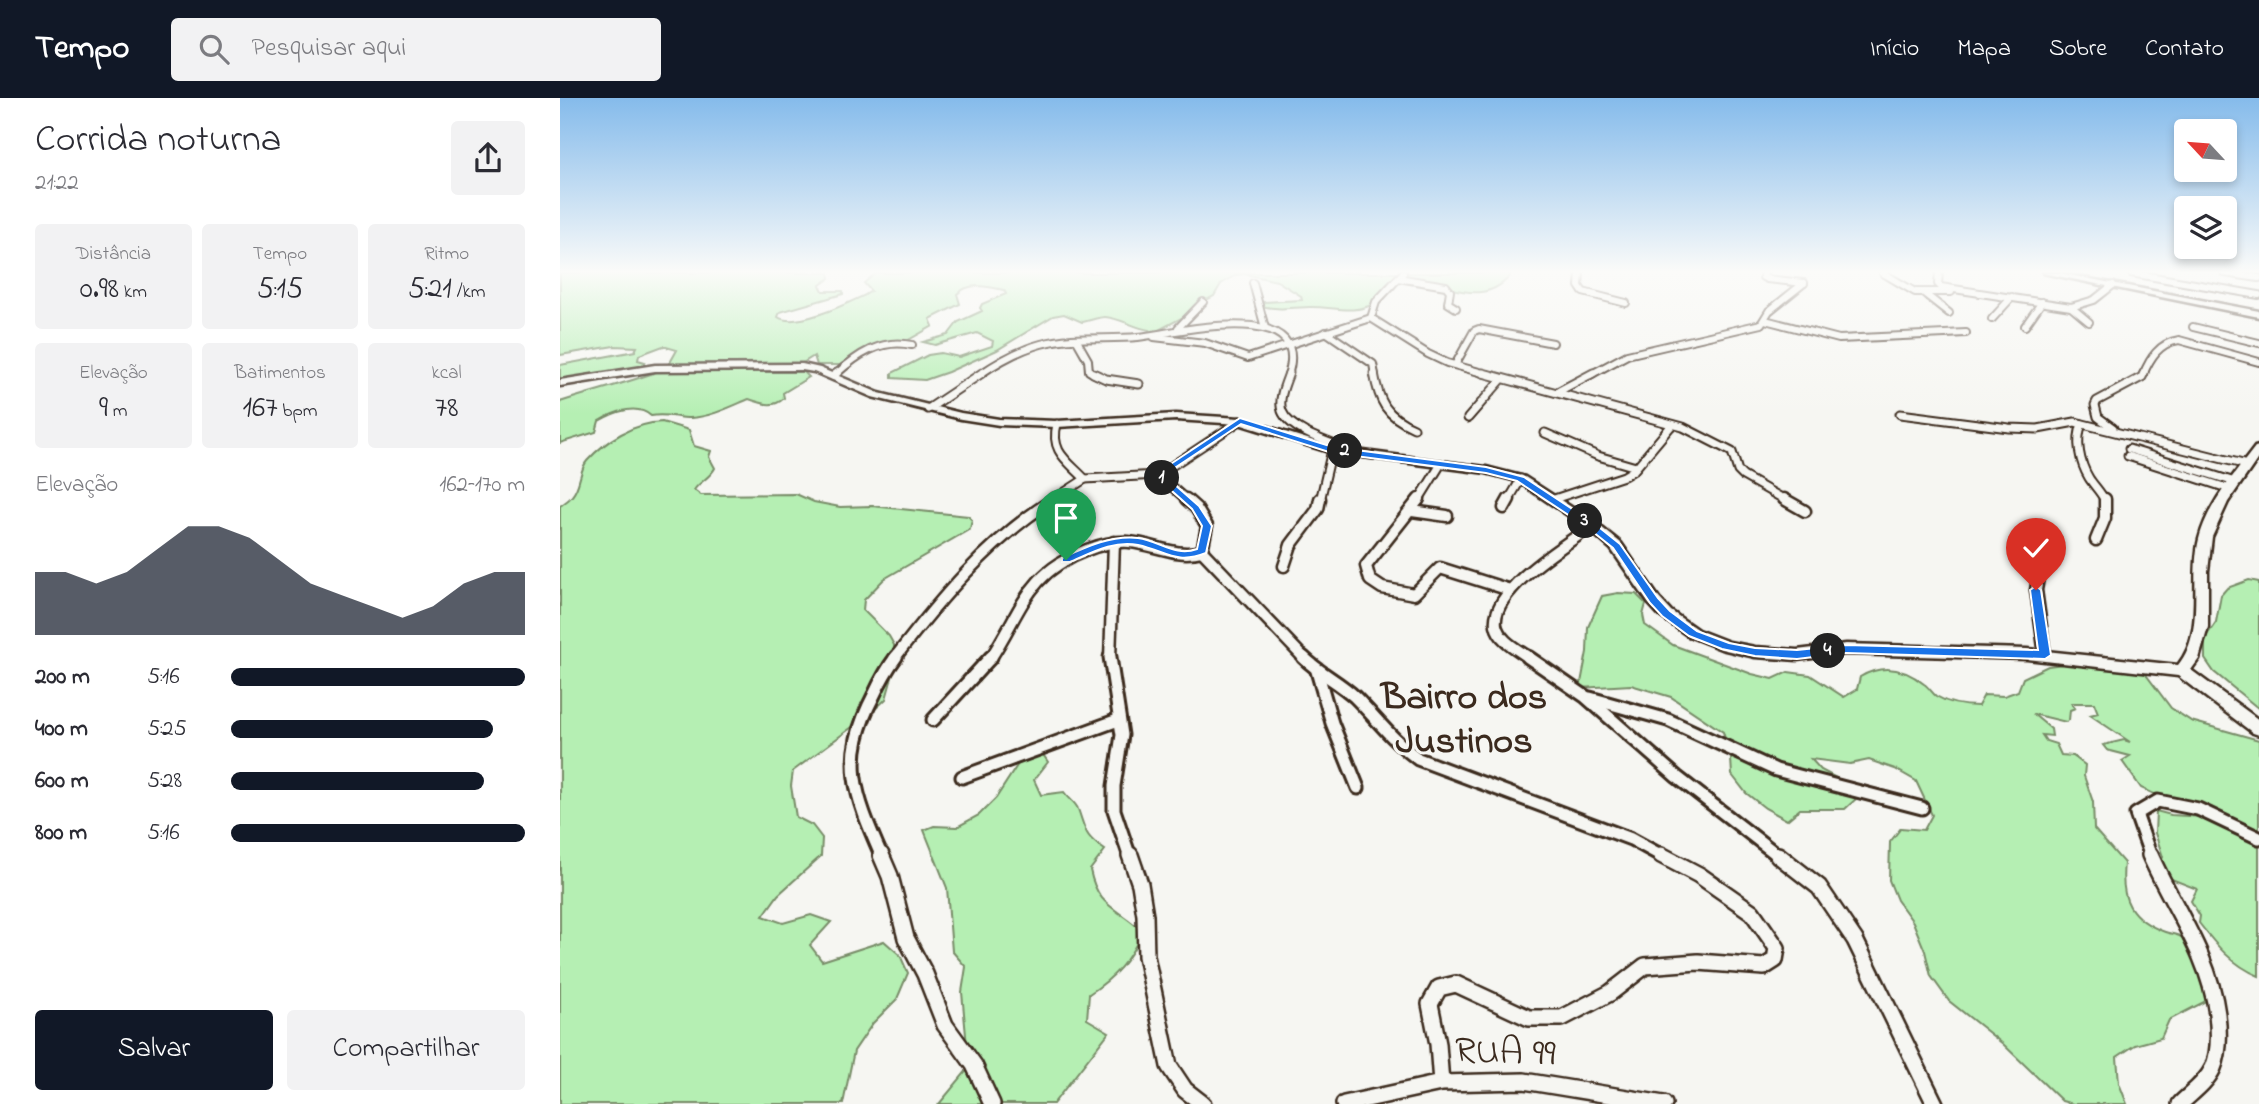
<!DOCTYPE html>
<html lang="pt">
<meta charset="utf-8">
<style>
:root{--surface:#fff;--page:#f2f2f3;--text:#2b2b33;--muted:#7c7c81;--accent:#111827}
body{margin:0;font-family:"Indie Flower",sans-serif;background:var(--page);color:var(--text);height:100vh;display:flex;flex-direction:column;font-size:26px;white-space:nowrap}
*{box-sizing:border-box;margin:0}
p{font-size:23px;color:var(--muted)}
.icon{flex:none;width:38px;height:38px;fill:none;stroke:currentColor;stroke-width:2;stroke-linecap:round;stroke-linejoin:round}
.map{position:relative;flex:1;overflow:hidden}
.panel{display:flex;flex-direction:column;background:var(--surface);width:560px}
.panel>*{flex:none}
.needle{width:46px;rotate:296deg}
.tools{position:absolute;left:1614px;top:21px;display:grid;gap:14px}
.tools a{display:grid;place-items:center;width:63px;height:63px;border-radius:7px;background:var(--surface);box-shadow:0 4px 10px #0003;font-size:35px}
.pin{position:absolute;display:grid;place-items:center;width:60px;height:60px;color:#fff;margin:-72px -30px;border-radius:50% 50% 50% 0;rotate:-45deg;box-shadow:0 0 7px #0007}
.pin .icon{rotate:45deg}
.km{position:absolute;width:35px;height:35px;margin:-18px;border-radius:50%;background:#222;color:#fff;font-size:19px;line-height:35px;text-align:center}
.round{display:grid;place-items:center;flex:none;width:74px;height:74px;border-radius:7px;background:var(--page)}
.head{display:flex;align-items:center;justify-content:space-between;height:119px;padding:0 35px}
h1{font-size:38px;font-weight:600;line-height:52px}
.figures{display:grid;grid-template-columns:repeat(3,1fr);gap:10px;height:119px;padding:7px 35px}
.figures div{display:grid;align-content:center;border-radius:7px;background:var(--page);text-align:center}
.figures b{font-size:30px;font-weight:600}
.figures small{font-size:19px;font-weight:400}
.figures p{font-size:19px}
.chart{height:196px;padding:14px 35px}
.chart p{display:flex;justify-content:space-between}
.chart svg{width:100%;height:126px;margin-top:7px;fill:var(--accent);opacity:.7}
.button{display:flex;gap:14px;margin-top:auto;padding:14px 35px}
.button a{flex:1;height:80px;border-radius:7px;background:var(--accent);color:#fff;font-size:28px;font-weight:600;line-height:80px;text-align:center}
.button a+a{background:var(--page);color:var(--text)}
ul{padding:0 35px;list-style:none;font-size:23px}
li{display:grid;grid-template-columns:112px 84px 1fr;align-items:center;height:52px}
li i{height:18px;border-radius:9px;background:var(--accent)}
header{display:flex;align-items:center;gap:42px;box-sizing:border-box;height:98px;padding:0 35px;background:var(--accent);color:#fff}
header strong{font-size:33px}
nav{display:flex;gap:38px;margin-inline-start:auto;font-size:24px}
.search{width:490px;height:63px;background:var(--page);display:flex;align-items:center;gap:18px;box-sizing:border-box;padding:0 24px;border-radius:7px;color:var(--muted);font-size:26px}
main{display:flex;flex:1;min-height:0}
.map>svg:first-child{display:block}
.green{fill:#b5efb3;stroke:#788c68;stroke-width:2}
.lines{fill:none;stroke-linecap:round;stroke-linejoin:round}
.street-far4-casing{stroke:#3b2a1e;stroke-width:10}
.street-far3-casing{stroke:#3b2a1e;stroke-width:11}
.street-far2-casing{stroke:#3b2a1e;stroke-width:15}
.street-far1-casing{stroke:#3b2a1e;stroke-width:17}
.street-casing{stroke:#3b2a1e;stroke-width:20}
.secondary-casing{stroke:#3b2a1e;stroke-width:5}
.street-far4{stroke:#f6f6f2;stroke-width:6}
.street-far3{stroke:#f6f6f2;stroke-width:7}
.street-far2{stroke:#f6f6f2;stroke-width:10}
.street-far1{stroke:#f6f6f2;stroke-width:11}
.street{stroke:#f6f6f2;stroke-width:15}
.secondary{fill:#f6f6f2;fill-rule:evenodd}
.route{fill:#1a73e8;stroke:#fff;stroke-width:2}
.labels{text-anchor:middle;dominant-baseline:central;stroke-width:6;stroke-linejoin:round;paint-order:stroke}
.district-label{font-size:38px;font-weight:bold;fill:#3b2a1e;stroke:#f6f6f2}
.near-street-label{font-size:38px;fill:#3b2a1e;stroke:#f6f6f2}
</style>
<header>
<strong>Tempo</strong>
<div class="search"><svg class="icon" aria-label="search" viewBox="0 0 24 24"><circle cx="10" cy="10" r="6"/><path d="M15 15l6 6"/></svg>Pesquisar aqui</div>
<nav><a>Início</a><a>Mapa</a><a>Sobre</a><a>Contato</a></nav>
</header>
<main>
<section class="panel">
<div class="head"><div><h1>Corrida noturna</h1><p>21:22</p></div><a class="round"><svg class="icon" aria-label="share" viewBox="0 0 24 24"><path d="M12 15V3M7 8l5-5 5 5M5 13v7h14v-7"/></svg></a></div>
<div class="figures">
<div><p>Distância</p><b>0.98<small> km</small></b></div>
<div><p>Tempo</p><b>5:15</b></div>
<div><p>Ritmo</p><b>5:21<small> /km</small></b></div>
</div>
<div class="figures">
<div><p>Elevação</p><b>9<small> m</small></b></div>
<div><p>Batimentos</p><b>167<small> bpm</small></b></div>
<div><p>kcal</p><b>78</b></div>
</div>
<div class="chart"><p><span>Elevação</span>162–170 m</p>
<svg viewBox="0 0 160 44" preserveAspectRatio="none"><path d="M0 44V22L10 22L20 26L30 22L40 14L50 6L60 6L70 10L80 18L90 26L100 30L110 34L120 38L130 34L140 26L150 22L160 22V44z"/></svg>
</div>
<ul>
<li><b>200 m</b>5:16<i style="width:100%"></i></li>
<li><b>400 m</b>5:25<i style="width:89%"></i></li>
<li><b>600 m</b>5:28<i style="width:86%"></i></li>
<li><b>800 m</b>5:16<i style="width:100%"></i></li>
</ul>
<div class="button"><a>Salvar</a><a>Compartilhar</a></div>
</section>
<div class="map">
<svg width="1699" height="1006" viewBox="0 0 1699 1006">
<rect width="100%" height="100%" fill="#f6f6f2"/>
<filter id="ink" filterUnits="userSpaceOnUse"><feTurbulence type="fractalNoise" baseFrequency=".0143" numOctaves="2"/><feDisplacementMap in="SourceGraphic" scale="14" xChannelSelector="R" yChannelSelector="G"/><feConvolveMatrix kernelMatrix="1 2 1 2 8 2 1 2 1" color-interpolation-filters="sRGB"/></filter>
<g filter="url(#ink)">
<g class="green">
<path d="M0,175h269l1,5 -10,7 3,6h20v3l-63,18 -2,5c17,12 68,-13 87,-22l6,-4 -7,-8 12,-10h634v3c-29,33 -64,6 -101,5 -16,0 -23,16 -36,23 -20,11 -42,2 -64,3 -18,1 -31,3 -48,-1l2,-4 39,-2 -1,-4 -24,-15 -32,-7 -9,1 -15,9 -7,12 -19,10 -6,8 -34,18 -7,1 1,-3c-14,-2 -32,-13 -44,-13 -7,0 -16,4 -23,5l-18,-8 -11,2 -56,34 -49,22 -23,8 -33,-2v-5l36,-18 13,-2 18,4 33,-11 1,-5 -16,-8 -42,12 -12,-3 25,-7 10,-13 24,-11 -2,-3 2,-4 24,-10 -2,-4c-16,-3 -34,-9 -47,4l3,10 -30,15 3,7 -30,17 -26,3 -37,19h-23l-3,-9 -16,10 11,11 -26,16 1,5c-11,11 -22,5 -35,1 -19,8 -38,18 -59,19 -14,0 -24,-5 -39,-2 -14,-13 -37,-4 -52,5l-3,11 -36,11v-41c36,-12 72,-20 107,-34l10,-18 -14,-4 -24,9 -1,5 7,2 -10,10 -75,9v-16l75,-14 2,-4 -23,-1 -54,9z"/>
<path d="M102,324l27,8 5,16 17,5 -2,6 6,11c-5,10 -15,13 -21,22l7,5 95,-1 18,8 26,5 32,-1 96,10 4,4 -2,9 -86,50 -20,21 -1,10 26,26 5,9v25l-8,29 -15,14 -78,58 -2,15 5,31 16,8 10,13 -1,18 -43,39 -15,21 20,7 28,-8 20,7 -21,23 12,16 62,-20 16,14 8,18 -11,26 -24,24 -19,28 -11,53h-283v-598c4,-3 9,-6 12,-10 9,-10 7,-26 15,-35 19,-21 47,-38 75,-39z"/>
<polygon points="1689,482 1699,484 1699,611 1654,574 1645,561 1645,540 1656,524 1661,497 1667,490"/>
<path d="M1058,495l18,1 10,10 -3,11 2,10 28,20 79,29 21,5 15,-7 22,3 34,22 13,-8 3,-12c22,-13 44,-9 64,7 5,3 8,9 12,12 13,8 27,10 42,10l6,-11 20,1 14,-5 5,-13 25,-12 70,-9 23,11 30,40 20,13 68,19v236c-27,-11 -43,-31 -60,-53l1,-7 -9,-15 6,-12 -41,-16 7,-16 -8,-24 1,-22 15,4 33,2 -63,-29 -19,-27 8,-5 -23,-6 -4,-5 21,-5 6,2 -40,-27 8,-2 -4,-10h-23l4,5 -5,2 -1,10 -3,2 -33,-8 18,15 1,7 -10,-1 4,6 10,3 5,11 12,1 12,9 -1,11 9,26 1,27 30,34c-4,37 6,56 41,69 5,2 12,2 16,5 7,3 12,9 18,14l7,50 -37,19 -8,18 -26,7 -18,12 2,26 8,21h-54l-11,-3 -59,-57 -54,-43 -18,-25 -6,-25 -12,-29 -16,-22 -8,-20 1,-38 11,-14 23,2 8,-15 -16,-34 -21,-12 -26,-9 -19,4 -39,-5 10,11 23,12 13,16 -12,11h-45l-13,11 -22,-12 -19,-15 -14,-18 -1,-16 -8,-27 -52,-35 -40,-12 -51,3 7,-36 1,-25 14,-31z"/>
<path d="M480,652l8,12 -14,18 7,15 23,-3c4,6 12,11 14,17 8,22 6,27 27,41l-15,20c8,39 28,37 53,62 -15,29 -26,44 -54,62l-2,25 22,13 -56,72h-114l30,-36 -7,-76 4,-25 -14,-16 -5,-63 -23,-58 10,-4 23,1 22,-12 17,-17 24,-37z"/>
</g>
<g class="lines">
<g class="street-far4-casing">
<g id="street-far4">
<polyline points="1020,175 1019,188 1023,194 1066,205"/>
<polyline points="1204,175 1203,179 1207,181 1244,185"/>
<polyline points="1323,175 1355,194 1391,194"/>
<polyline points="1379,175 1378,186 1381,189 1511,209 1534,202 1553,187"/>
<polyline points="1571,175 1699,197"/>
<polyline points="1665,175 1699,180"/>
<polyline points="838,180 886,188 890,193 888,205 896,210"/>
<polyline points="693,185 705,230"/>
<polyline points="1365,196 1389,215"/>
<polyline points="1511,209 1529,224"/>
<polyline points="811,220 868,256 887,265 930,277"/>
<polyline points="811,220 816,204 843,175"/>
<polyline points="1432,221 1452,199"/>
<polyline points="1205,222 1279,241 1406,235"/>
<polyline points="1465,228 1482,204"/>
<polyline points="1633,229 1699,245"/>
<polyline points="618,230 643,204"/>
<polyline points="766,234 813,266 815,277"/>
<polyline points="594,239 645,245 688,260 811,220"/>
<polyline points="516,241 528,262 529,273 537,277"/>
<polyline points="895,267 914,233 919,231 993,245"/>
<path d="M275,277c22,-20 46,-37 77,-30"/>
<path d="M419,277c19,-13 40,-25 62,-31 32,-9 65,-4 97,-7 33,-3 176,-41 150,38"/>
<polyline points="1030,277 1067,257 1201,226 1209,213 1244,185"/>
<path d="M1583,277c7,-17 16,-32 36,-35l80,22"/>
</g>
</g>
<g class="street-far3-casing">
<g id="street-far3">
<polyline points="533,275 546,281 579,286"/>
<path d="M729,275c-4,11 -11,26 -7,38 8,21 53,33 72,41"/>
<path d="M814,275c5,29 12,43 40,55"/>
<polyline points="923,275 1123,329 1172,354 1178,373 1183,378 1227,403"/>
<polyline points="273,278 277,275"/>
<polyline points="999,293 1033,275"/>
<polyline points="368,311 422,275"/>
<polyline points="1340,316 1449,330 1478,331 1515,324 1687,367"/>
<polyline points="908,320 942,281"/>
<path d="M497,326c-7,28 10,36 28,55l73,-4"/>
<path d="M1522,326c-7,17 -2,39 7,54 5,8 12,14 16,23"/>
<polyline points="1553,330 1538,319 1535,307 1537,303 1582,279 1584,275"/>
<polyline points="985,335 1038,358 1076,369"/>
<polyline points="1569,351 1675,384"/>
<polyline points="1568,358 1670,391"/>
<polyline points="598,377 628,403"/>
<polyline points="598,377 680,323"/>
<polyline points="994,401 1064,378 1074,372 1111,328"/>
<polyline points="491,403 525,381"/>
<polyline points="760,403 772,352"/>
<polyline points="858,403 881,366"/>
<polyline points="948,403 961,381"/>
</g>
</g>
<g class="street-far2-casing">
<g id="street-far2">
<polyline points="626,401 636,410 647,428 642,453 745,561"/>
<polyline points="859,401 806,468 810,482 822,490 854,496 880,470 950,492"/>
<polyline points="1224,401 1245,413"/>
<polyline points="944,410 949,401"/>
<polyline points="852,413 887,418"/>
<polyline points="1536,442 1545,420 1545,401"/>
<polyline points="724,468 731,447 758,411 760,401"/>
<polyline points="1480,469 1476,492 1485,557"/>
<path d="M334,561c46,-60 95,-119 160,-160"/>
<path d="M430,561c32,-48 36,-86 97,-109 13,-5 27,-9 42,-8 26,2 46,16 73,9"/>
<polyline points="550,561 554,444"/>
<path d="M971,561c-12,-9 -32,-18 -35,-34 -5,-36 71,-81 96,-99"/>
</g>
</g>
<g class="street-far1-casing">
<g id="street-far1">
<polyline points="550,559 562,637 554,688 554,712 570,759"/>
<path d="M743,559c16,16 36,25 52,40 23,23 36,42 63,62l213,80 33,18"/>
<polyline points="968,559 1026,599 1117,679 1220,759"/>
<polyline points="757,573 772,625 798,690"/>
<polyline points="1030,600 1108,622 1216,672 1362,710"/>
<polyline points="373,622 431,559"/>
<polyline points="402,679 558,622"/>
<path d="M322,759c-28,-64 -42,-97 -8,-162 6,-13 13,-26 22,-38"/>
<polyline points="1591,759 1576,716 1598,703 1638,711 1699,740"/>
</g>
</g>
<g class="street-casing">
<g id="street">
<polyline points="321,757 330,778 346,840 365,876 385,927 414,967 432,1006"/>
<polyline points="570,757 580,786 585,817 586,858 609,968 625,992 643,1006"/>
<polyline points="1218,757 1259,789 1295,842 1375,1006"/>
<path d="M1590,757c24,54 59,99 67,159 2,17 3,38 -4,54 -7,15 -22,25 -33,36"/>
<polyline points="881,985 878,946 870,906 879,890 896,886 969,920 1002,920 1050,895 1085,868 1138,864 1204,869 1215,862 1217,850 1192,814 1139,777 1101,757"/>
<polyline points="784,1006 881,985 964,983 1104,1006"/>
</g>
</g>
<g class="secondary-casing">
<g id="secondary">
<polygon points="1483,175 1499,175 1699,213 1699,219"/>
<path d="M242,266l18,4 59,25 82,20 38,6 58,2 119,-7 64,4 93,29 153,20 39,10 71,46 25,20 38,55 12,13 27,19 31,12 26,5 42,3 49,-6 181,5 151,16c28,-34 11,-86 21,-126 9,-35 35,-64 56,-92l4,-1v11l-31,45 -16,35 -4,34v56l-9,32 -8,11 68,50v15l-6,-2 -75,-57 -151,-17 -181,-5 -49,6 -42,-3 -34,-8 -33,-13 -27,-19 -12,-13 -38,-55 -23,-20 -71,-48 -31,-8 -154,-20 -93,-29 -63,-4 -119,7 -58,-2 -38,-6 -89,-22 -58,-25 -12,-2 -147,1 -95,15v-6l95,-15z"/>
</g>
</g>
<use href="#street-far4" class="street-far4"/>
<use href="#street-far3" class="street-far3"/>
<use href="#street-far2" class="street-far2"/>
<use href="#street-far1" class="street-far1"/>
<use href="#street" class="street"/>
<use href="#secondary" class="secondary"/>
</g>
</g>
<linearGradient id="sky" x2="0" y2="1"><stop stop-color="#85bbeb"/><stop offset="0.55" stop-color="#fbfbf9"/><stop offset="1" stop-color="#fbfbf9" stop-opacity="0"/></linearGradient>
<rect width="1699" height="316" fill="url(#sky)"/>
<path class="route" d="M680,320l93,29 153,20 38,10 71,47 25,20 38,54 12,13 27,20 32,12 26,5 42,2 49,-5 192,5 -8,-60 6,-4 5,4 10,65 -6,4 -199,-6 -49,6 -42,-3 -33,-7 -33,-13 -27,-20 -12,-13 -37,-55 -25,-20 -71,-47 -31,-8 -154,-20 -91,-29 -77,51 35,31 13,20 -6,27c-30,12 -40,-2 -68,-8 -24,-5 -47,8 -68,17h-8v-4c24,-11 49,-23 76,-20 22,3 37,19 59,11l5,-23 -10,-17 -38,-34z"/>
<g class="labels">
<g class="district-label">
<text x="904" y="601">Bairro dos<tspan x="904" dy="44">Justinos</tspan></text>
</g>
<g class="near-street-label">
<text transform="translate(945 956) rotate(2)">RUA 99</text>
</g>
</g>
</svg>
<div class="tools">
<a><svg class="needle" viewBox="-14 -14 28 28"><path d="M0-13l5 13h-10z" fill="#e53935"/><path d="M0 13l5-13h-10z" fill="#7c7c81"/></svg></a>
<a><svg class="icon" aria-label="layers" viewBox="0 0 24 24"><path d="M12 4l9 5-9 5-9-5zM3 14l9 5 9-5"/></svg></a>
</div>
<div class="pin" style="left:506px;top:462px;background:#1e9e55"><svg class="icon" aria-label="arrive" viewBox="0 0 24 24"><path d="M6 21V4h12l-3 4 3 4H6"/></svg></div>
<div class="pin" style="left:1476px;top:492px;background:#d93025"><svg class="icon" aria-label="check" viewBox="0 0 24 24"><path d="M5 12l5 5 9-10"/></svg></div>
<b class="km" style="left:602px;top:380px">1</b>
<b class="km" style="left:785px;top:353px">2</b>
<b class="km" style="left:1025px;top:423px">3</b>
<b class="km" style="left:1268px;top:553px">4</b>
</div>
</main>
